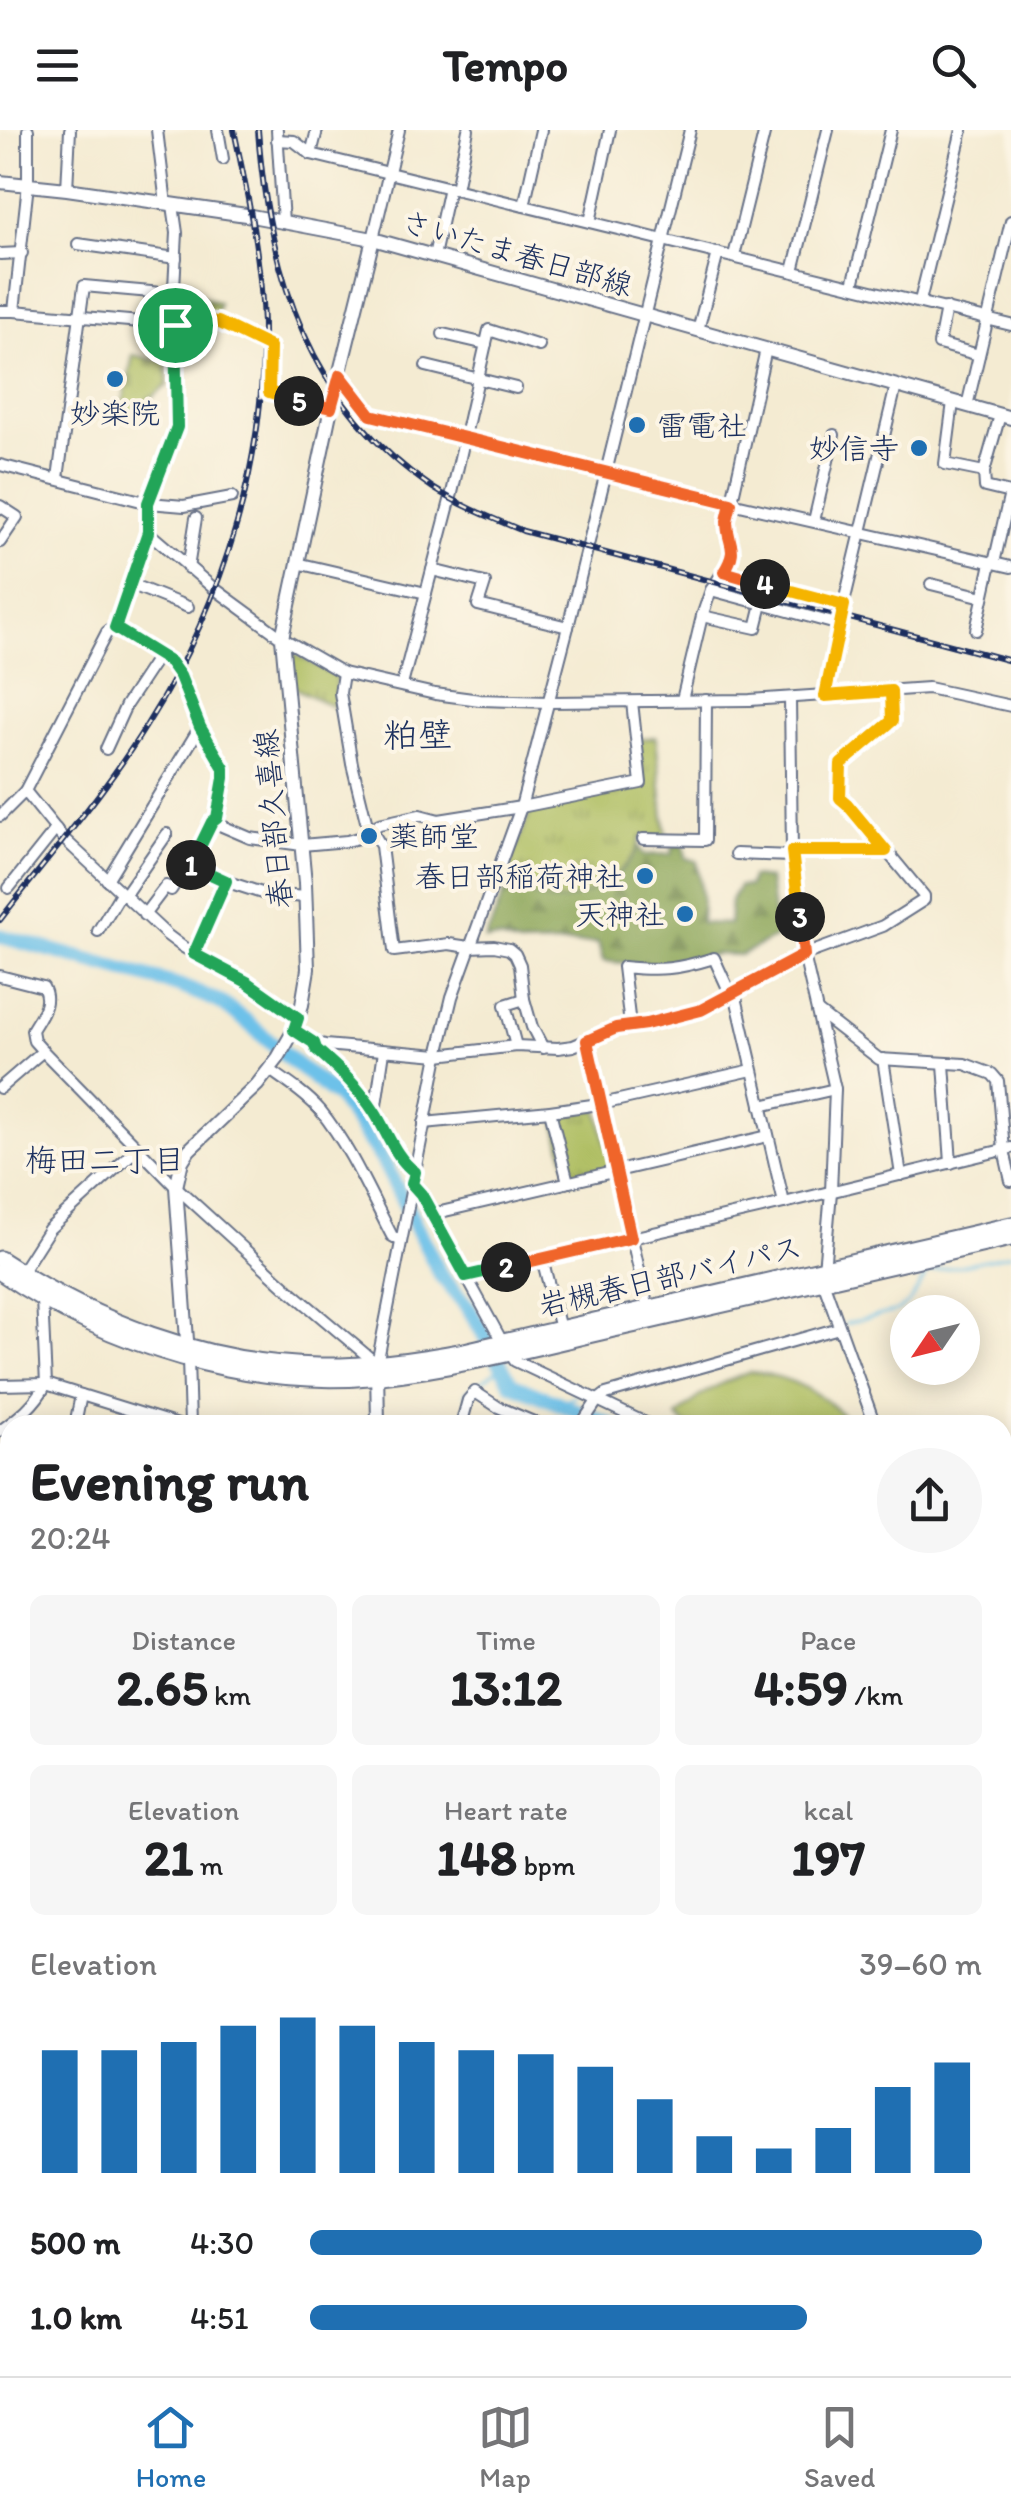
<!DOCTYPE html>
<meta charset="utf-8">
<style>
:root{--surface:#fff;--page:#f6f6f6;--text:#202124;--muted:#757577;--line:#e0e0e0;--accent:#1f6fb2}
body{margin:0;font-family:Itim,"Klee One",sans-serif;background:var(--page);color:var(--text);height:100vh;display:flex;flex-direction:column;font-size:38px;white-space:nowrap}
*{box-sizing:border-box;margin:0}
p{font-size:32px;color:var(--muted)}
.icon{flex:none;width:55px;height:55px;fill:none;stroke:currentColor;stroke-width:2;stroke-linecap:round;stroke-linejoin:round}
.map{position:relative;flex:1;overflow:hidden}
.details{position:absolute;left:0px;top:1285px;width:1012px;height:962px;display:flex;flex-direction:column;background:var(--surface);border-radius:30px 30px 0 0;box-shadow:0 5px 25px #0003}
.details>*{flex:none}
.needle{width:65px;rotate:235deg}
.fabs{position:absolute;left:890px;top:1165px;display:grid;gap:20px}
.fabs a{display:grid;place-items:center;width:90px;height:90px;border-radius:50%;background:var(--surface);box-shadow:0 5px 25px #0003;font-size:50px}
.pin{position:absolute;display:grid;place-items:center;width:85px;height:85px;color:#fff;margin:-42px;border:5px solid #fff;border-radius:50%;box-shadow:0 2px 10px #0007}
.km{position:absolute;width:50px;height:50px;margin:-25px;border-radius:50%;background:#222;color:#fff;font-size:28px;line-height:50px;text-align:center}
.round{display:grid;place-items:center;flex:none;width:105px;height:105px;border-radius:52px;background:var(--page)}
.head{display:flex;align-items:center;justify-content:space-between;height:170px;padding:0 30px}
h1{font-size:55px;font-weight:700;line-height:75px}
.metrics{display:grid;grid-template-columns:repeat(3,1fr);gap:15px;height:170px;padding:10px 30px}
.metrics div{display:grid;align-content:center;border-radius:15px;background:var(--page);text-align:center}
.metrics b{font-size:50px;font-weight:700}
.metrics small{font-size:28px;font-weight:400}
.metrics p{font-size:28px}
.chart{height:280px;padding:20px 30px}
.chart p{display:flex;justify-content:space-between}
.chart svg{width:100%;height:180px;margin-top:10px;stroke:var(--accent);stroke-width:6}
ul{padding:0 30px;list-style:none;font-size:32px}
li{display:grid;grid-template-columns:160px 120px 1fr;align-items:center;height:75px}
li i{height:25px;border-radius:12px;background:var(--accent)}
header{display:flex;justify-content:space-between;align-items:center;height:130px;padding:0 30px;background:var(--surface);font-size:45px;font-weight:700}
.menu{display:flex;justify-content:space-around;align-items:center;height:140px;border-top:2px solid var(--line);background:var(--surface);font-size:28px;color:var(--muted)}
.menu a{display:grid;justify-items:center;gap:5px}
.menu .active{color:var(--accent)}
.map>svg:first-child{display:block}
.green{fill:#adbd60;stroke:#64765f;stroke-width:2.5}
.forest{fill:url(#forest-firs);stroke:#526a5a;stroke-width:2.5}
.cemetery{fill:url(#cemetery-stones);stroke:#64765f;stroke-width:2.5}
.park{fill:url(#park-tufts);stroke:#64765f;stroke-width:2.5}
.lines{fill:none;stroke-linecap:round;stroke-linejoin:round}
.stream{stroke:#6dc1e9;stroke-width:2.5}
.river{stroke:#6dc1e9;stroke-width:15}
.minor-casing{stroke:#677187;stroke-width:14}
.major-casing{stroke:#677187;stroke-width:16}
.highway-casing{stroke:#677187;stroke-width:19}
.minor{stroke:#fff;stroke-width:10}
.major{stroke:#fff;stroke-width:12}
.highway{stroke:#fff;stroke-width:15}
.rail-casing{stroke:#1b2f5e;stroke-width:6}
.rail{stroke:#fcf5e5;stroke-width:2.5;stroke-dasharray:8;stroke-linecap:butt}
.split-1-casing{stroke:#fff;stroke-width:20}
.split-2-casing{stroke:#fff;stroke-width:20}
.split-3-casing{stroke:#fff;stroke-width:20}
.split-4-casing{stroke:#fff;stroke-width:20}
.split-5-casing{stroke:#fff;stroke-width:20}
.split-6-casing{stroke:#fff;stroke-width:20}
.split-1{stroke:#22a559;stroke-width:12}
.split-2{stroke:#22a559;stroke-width:12}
.split-3{stroke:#f0652b;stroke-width:12}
.split-4{stroke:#f5b400;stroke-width:12}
.split-5{stroke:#f0652b;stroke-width:12}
.split-6{stroke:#f5b400;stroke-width:12}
.poi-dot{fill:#1f6fb2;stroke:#fcf5e5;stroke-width:4}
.labels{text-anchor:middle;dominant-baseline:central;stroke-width:8;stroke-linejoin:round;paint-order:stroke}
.street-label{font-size:30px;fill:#1b2f5e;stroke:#fcf5e5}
.poi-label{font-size:30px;fill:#1b2f5e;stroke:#fcf5e5;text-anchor:end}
.neighbourhood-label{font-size:32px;fill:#1b2f5e;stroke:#fcf5e5}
.quarter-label{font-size:35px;fill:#1b2f5e;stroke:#fcf5e5}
</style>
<header><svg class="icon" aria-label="menu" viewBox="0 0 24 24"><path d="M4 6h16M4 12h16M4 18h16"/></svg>Tempo<svg class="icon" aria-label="search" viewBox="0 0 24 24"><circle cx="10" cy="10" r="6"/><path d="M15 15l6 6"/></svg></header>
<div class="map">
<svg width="1011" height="2246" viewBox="0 0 1011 2246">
<defs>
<pattern id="forest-firs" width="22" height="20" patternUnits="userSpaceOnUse" patternTransform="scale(2.5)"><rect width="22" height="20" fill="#8aa456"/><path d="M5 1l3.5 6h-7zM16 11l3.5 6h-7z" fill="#70864a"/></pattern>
<pattern id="cemetery-stones" width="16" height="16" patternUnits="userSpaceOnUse" patternTransform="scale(2.5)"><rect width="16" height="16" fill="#adbd60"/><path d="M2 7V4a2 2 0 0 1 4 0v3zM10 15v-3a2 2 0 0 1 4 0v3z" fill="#8c9a52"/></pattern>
<pattern id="park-tufts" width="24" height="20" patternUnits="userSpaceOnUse" patternTransform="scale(2.5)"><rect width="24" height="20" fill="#adbd60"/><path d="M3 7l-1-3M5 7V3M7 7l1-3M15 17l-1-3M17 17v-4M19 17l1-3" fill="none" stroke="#8c9a52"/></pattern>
</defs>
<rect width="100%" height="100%" fill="#fcf5e5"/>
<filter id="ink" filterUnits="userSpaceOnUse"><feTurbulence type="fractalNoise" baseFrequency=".01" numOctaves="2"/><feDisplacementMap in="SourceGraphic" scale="20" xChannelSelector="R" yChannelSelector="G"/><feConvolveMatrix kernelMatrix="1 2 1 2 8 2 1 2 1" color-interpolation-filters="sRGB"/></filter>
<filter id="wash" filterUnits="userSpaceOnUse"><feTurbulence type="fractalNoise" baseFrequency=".0048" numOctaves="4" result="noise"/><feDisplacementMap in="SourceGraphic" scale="40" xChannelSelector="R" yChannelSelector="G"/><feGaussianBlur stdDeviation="2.25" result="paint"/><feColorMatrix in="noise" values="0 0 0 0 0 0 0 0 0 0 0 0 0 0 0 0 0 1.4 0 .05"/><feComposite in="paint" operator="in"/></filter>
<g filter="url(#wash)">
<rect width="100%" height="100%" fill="#f4ebd2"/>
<path class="green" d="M751,1242c42,4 73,22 101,53h-166l-9,-8c23,-24 43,-35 74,-45z"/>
<polygon class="forest" points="637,712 643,725 671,724 673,715 684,715 686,728 697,731 702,767 701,793 729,794 731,770 739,756 749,756 751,747 769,749 776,807 740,825 715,824 666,837 603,831 598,813 519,815 500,809 485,810 512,743"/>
<g class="cemetery">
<polygon points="176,157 219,173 215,188 177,184"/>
<polygon points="133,225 166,232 168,255 132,283 121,282"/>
</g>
<g class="park">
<polygon points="291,522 336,546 336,578 292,557 289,523"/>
<path d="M656,607l10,100h-25c-5,33 -61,69 -93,63 -18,-3 -29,-12 -43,-22l26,-70 112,-25 -4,-44z"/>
<polygon points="598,979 612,1040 570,1051 554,985"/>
</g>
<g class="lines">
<g class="stream">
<polyline points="845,1194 897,1181 908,1174 928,1143 1011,1124"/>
<polyline points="594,1262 629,1252"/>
<polyline points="465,1265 467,1261 501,1238"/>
<polyline points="559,1272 576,1266"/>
<polyline points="0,1909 10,1902"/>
<polyline points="1002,2103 1011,2110"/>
</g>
<g class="river">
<polyline points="0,806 180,856 218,871 245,890 292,931 339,968 383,1031 441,1146 469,1179 512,1254 611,1295"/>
<polyline points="1002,1635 1011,1643"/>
</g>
</g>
</g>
<g filter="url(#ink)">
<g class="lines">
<g class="minor-casing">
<g id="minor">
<polyline points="157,0 166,74"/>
<polyline points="218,0 223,29"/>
<polyline points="277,0 283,92"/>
<polyline points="277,10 294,11 311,24 1011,195"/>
<polyline points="311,24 317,0"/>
<polyline points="67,59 70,0"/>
<polyline points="456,59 468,0"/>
<polyline points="524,76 541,0"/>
<polyline points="590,92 610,0"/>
<polyline points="373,109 399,0"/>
<polyline points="78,114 176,128"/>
<polyline points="0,124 22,123"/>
<polyline points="434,126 449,57"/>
<polyline points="734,126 765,0"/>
<polyline points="793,141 828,0"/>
<polyline points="853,155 891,0"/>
<polyline points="920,171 962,0"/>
<polyline points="946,178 939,214 979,225"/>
<polyline points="0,181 14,181 175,195 181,189 217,192 270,217 269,262 273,265 331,278"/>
<polyline points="14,181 28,54 28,0"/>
<polyline points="172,194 177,103 173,75"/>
<polyline points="175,195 177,297 149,373 148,402 115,497 107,502 25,661 63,708 167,805 183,817 267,865 298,888"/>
<polyline points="698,200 718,123"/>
<polyline points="443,204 486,214"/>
<polyline points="426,236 516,258"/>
<polyline points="340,245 371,285 731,373 1011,437"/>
<polyline points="953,272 945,334 984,342"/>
<polyline points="967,276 1011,91"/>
<polyline points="0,335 149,373 184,376 232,367"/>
<polyline points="58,348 84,156 173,164"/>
<polyline points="0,376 17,387 0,412"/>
<polyline points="814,391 834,305"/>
<polyline points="148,402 211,456 282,508 343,543 435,564 480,570 549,572 750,570 928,558 1011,576"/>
<polyline points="297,433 426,463"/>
<polyline points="994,433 1010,363 985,357 984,342 1000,285"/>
<polyline points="188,438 196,388"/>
<polyline points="432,440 485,453 478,475 568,497"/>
<polyline points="724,442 844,475"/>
<polyline points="130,454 188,477"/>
<polyline points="931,454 983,467"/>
<polyline points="711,460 840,495"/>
<polyline points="702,486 756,498 762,474"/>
<polyline points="115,497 170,533 180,547 200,597 224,638 224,648 217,689 171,760 166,756 144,785"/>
<polyline points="976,500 991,433"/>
<polyline points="343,543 340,563 352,634 366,691 381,716 394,821 449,814 469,817 494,816 509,819 515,824 520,835 524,869 532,897 543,918"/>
<polyline points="402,555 452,363 489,200 539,216"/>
<polyline points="825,566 841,485 896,256"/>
<polyline points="790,568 792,721 804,825 835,959 831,1062 823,1151 875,1295"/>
<polyline points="682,570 702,486 711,460 731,430 733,416 727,393 766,219"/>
<polyline points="106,619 126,575 159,525"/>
<polyline points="0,686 25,661"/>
<polyline points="217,689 222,696 250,708 302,715 347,711 358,708 379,694 420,685 439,690 521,677 641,653 632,572"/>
<polyline points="643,709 705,710 706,570"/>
<polyline points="792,721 886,721"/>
<polyline points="736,724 792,726"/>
<polyline points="189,734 231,753 265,764 306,767"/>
<polyline points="107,750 200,597"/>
<polyline points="9,758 56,699"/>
<polyline points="124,766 167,704"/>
<polyline points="98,801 121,763"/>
<polyline points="194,824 226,751"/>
<path d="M0,846l43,11c9,16 -3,29 -11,43l2,11 9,10 133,136 112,102 89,75 61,-309 14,-58 69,-190 47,-180 122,-497"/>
<polyline points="735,863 784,1073"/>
<polyline points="817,881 879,929 965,934 992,944 998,951 1004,1020 1011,1051"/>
<path d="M630,895l-7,-58c38,4 55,2 91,-9l17,37"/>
<polyline points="294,900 314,913 325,915 438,925 516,916 558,918 573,916 616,898 646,894 701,879 804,825 883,796 924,770 924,766 847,673 840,668 841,634 893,591 891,561"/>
<polyline points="587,911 648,1179"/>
<path d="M314,913l2,6c23,20 43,39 59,64 12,19 21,46 40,59"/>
<polyline points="516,916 505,875 524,869"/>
<polyline points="883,929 901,1045"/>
<polyline points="944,934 951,1033"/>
<path d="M270,940c17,12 36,24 50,40 30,37 50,84 72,126l9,5"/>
<polyline points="0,958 43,921"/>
<polyline points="761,976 835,959"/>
<polyline points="550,981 568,1052"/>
<polyline points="375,982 384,921"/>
<polyline points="424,993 550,981 606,973 752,940"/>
<polyline points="412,1055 421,1064 499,1206 515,1231 650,1295"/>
<polyline points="432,1084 768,1006"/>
<polyline points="542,1128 560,1199"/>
<polyline points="21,1143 49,1099 138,1018"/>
<polyline points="466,1146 784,1073 1011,1018"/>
<polyline points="188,1229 190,1295"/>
<polyline points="0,1255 46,1254 178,1295"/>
<polyline points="75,1295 81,1265"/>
<polyline points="461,1295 468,1270 475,1262 498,1277 541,1295"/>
<polyline points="581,1295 597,1271 606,1264 839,1198"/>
<path d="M0,1301c18,-13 36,-27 46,-47l-4,-85"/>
<polyline points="1002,1315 1011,1316"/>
<polyline points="1002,1612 1011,1620"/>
<polyline points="1002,1692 1011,1683"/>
<polyline points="0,1755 10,1769"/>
<polyline points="1002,1770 1011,1778"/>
<polyline points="1002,1871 1011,1879"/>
<polyline points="1002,1894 1011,1885"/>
<polyline points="0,1919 10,1912"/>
<polyline points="0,1979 10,1993"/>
<polyline points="1002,1982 1011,1990"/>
<polyline points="1002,2021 1011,2020"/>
<polyline points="0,2099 10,2113"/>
<polyline points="0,2210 10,2203"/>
<polyline points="185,2238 191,2246"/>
<polyline points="270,2238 271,2246"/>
<polyline points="335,2238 336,2246"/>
<polyline points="399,2238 400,2246"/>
<polyline points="555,2238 556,2246"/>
<polyline points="632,2238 633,2246"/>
<polyline points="704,2238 708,2246"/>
<polyline points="918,2238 919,2246"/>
<polyline points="81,2246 93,2238"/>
<polyline points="238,2246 250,2238"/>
</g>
</g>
<g class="major-casing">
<g id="major">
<polyline points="0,52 67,59 246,85 373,109 1011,288"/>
<polyline points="188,1224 176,1057 182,1031 189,1020 257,955 278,928 294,900 302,875 308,839 305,753 282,508 331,278 373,109"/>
<polyline points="377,1237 378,1295"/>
<polyline points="470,2238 471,2246"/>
</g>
</g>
<g class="highway-casing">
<g id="highway">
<path d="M0,1129c93,62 205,105 318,107 49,1 98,-6 146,-15l547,-126"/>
<path d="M0,1142c108,74 250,118 381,104 88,-10 173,-34 260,-53 123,-28 247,-57 370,-85"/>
</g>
</g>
<use href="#minor" class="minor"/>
<use href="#major" class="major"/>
<use href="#highway" class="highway"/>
<g class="rail-casing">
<g id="rail">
<path d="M258,0c10,142 51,275 175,358 28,18 59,30 90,43l488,130"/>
<path d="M0,790c49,-64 104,-126 146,-194 79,-125 125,-275 116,-424 -4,-58 -16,-115 -28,-172"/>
</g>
</g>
<use href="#rail" class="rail"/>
</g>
</g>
<g class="lines" filter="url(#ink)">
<g class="split-1-casing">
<polyline id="split-1" points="175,195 177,297 148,373 148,402 115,498 170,532 180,546 200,597 224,638 224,648 217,688 212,692 191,735"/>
</g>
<g class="split-2-casing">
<path id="split-2" d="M191,735l35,16 -32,73 53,28 51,36 -4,12 20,13 2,6c23,20 43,39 59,64 12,19 21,46 40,59l-3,12 9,10 45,82 40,-9"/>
</g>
<g class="split-3-casing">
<polyline id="split-3" points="506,1137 631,1108 587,911 616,898 646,894 701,880 804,825 800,787"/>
</g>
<g class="split-4-casing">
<polyline id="split-4" points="765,454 844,475 825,566 891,561 892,591 841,634 840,668 847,674 886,721 792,721 800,787"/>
</g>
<g class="split-5-casing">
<path id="split-5" d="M299,271l32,7 9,-33 31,40 360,88c-1,6 -3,12 -4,18 0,25 13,25 -3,51l41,12"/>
</g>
<g class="split-6-casing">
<polyline id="split-6" points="175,195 181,189 218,192 270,217 269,262 299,271"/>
</g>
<use href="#split-1" class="split-1"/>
<use href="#split-2" class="split-2"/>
<use href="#split-3" class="split-3"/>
<use href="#split-4" class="split-4"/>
<use href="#split-5" class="split-5"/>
<use href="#split-6" class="split-6"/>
</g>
<g class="poi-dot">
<circle cx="115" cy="249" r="10"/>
<circle cx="637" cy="295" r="10"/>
<circle cx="919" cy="318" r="10"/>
<circle cx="369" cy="706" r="10"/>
<circle cx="645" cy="746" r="10"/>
<circle cx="685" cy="784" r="10"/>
</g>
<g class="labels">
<g class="street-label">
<text transform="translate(517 123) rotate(16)">さいたま春日部線</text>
<text transform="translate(273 689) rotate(-95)">春日部久喜線</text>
<text transform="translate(670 1146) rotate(-13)">岩槻春日部バイパス</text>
</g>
<g class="poi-label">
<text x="115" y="283" text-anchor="middle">妙楽院</text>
<text x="657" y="295" text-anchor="start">雷電社</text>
<text x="899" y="318">妙信寺</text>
<text x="389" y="706" text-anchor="start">薬師堂</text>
<text x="625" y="746">春日部稲荷神社</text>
<text x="665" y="784">天神社</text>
</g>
<g class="neighbourhood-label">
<text x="105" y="1030">梅田二丁目</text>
</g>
<g class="quarter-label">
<text x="418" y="605">粕壁</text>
</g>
</g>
</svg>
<div class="fabs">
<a><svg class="needle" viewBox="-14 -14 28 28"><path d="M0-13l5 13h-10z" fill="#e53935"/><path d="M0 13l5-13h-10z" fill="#757577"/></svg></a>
</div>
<div class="pin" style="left:175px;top:195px;background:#1e9e55"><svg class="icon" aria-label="arrive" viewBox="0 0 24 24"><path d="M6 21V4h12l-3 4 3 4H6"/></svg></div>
<b class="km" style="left:191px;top:735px">1</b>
<b class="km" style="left:506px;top:1137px">2</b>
<b class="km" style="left:800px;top:787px">3</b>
<b class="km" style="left:765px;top:454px">4</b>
<b class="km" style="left:299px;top:271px">5</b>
<section class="details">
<div class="head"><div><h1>Evening run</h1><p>20:24</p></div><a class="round"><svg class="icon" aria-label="share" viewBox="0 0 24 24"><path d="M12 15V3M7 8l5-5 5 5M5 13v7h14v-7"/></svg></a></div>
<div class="metrics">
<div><p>Distance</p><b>2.65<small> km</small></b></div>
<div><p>Time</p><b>13:12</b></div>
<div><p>Pace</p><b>4:59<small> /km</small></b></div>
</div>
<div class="metrics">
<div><p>Elevation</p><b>21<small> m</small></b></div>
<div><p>Heart rate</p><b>148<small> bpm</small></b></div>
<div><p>kcal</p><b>197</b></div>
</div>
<div class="chart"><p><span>Elevation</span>39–60 m</p>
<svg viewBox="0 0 160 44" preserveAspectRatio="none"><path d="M5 44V14M15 44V14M25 44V12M35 44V8M45 44V6M55 44V8M65 44V12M75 44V14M85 44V15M95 44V18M105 44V26M115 44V35M125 44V38M135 44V33M145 44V23M155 44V17"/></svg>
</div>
<ul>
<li><b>500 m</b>4:30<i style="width:100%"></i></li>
<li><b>1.0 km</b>4:51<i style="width:74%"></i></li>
</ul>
</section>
</div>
<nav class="menu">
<a class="active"><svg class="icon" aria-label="home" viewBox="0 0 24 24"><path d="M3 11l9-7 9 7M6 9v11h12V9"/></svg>Home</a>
<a><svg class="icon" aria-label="map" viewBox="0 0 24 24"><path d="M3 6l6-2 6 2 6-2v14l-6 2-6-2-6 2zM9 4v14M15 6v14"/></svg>Map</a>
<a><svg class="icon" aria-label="saved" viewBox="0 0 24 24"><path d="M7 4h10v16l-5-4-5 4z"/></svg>Saved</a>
</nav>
